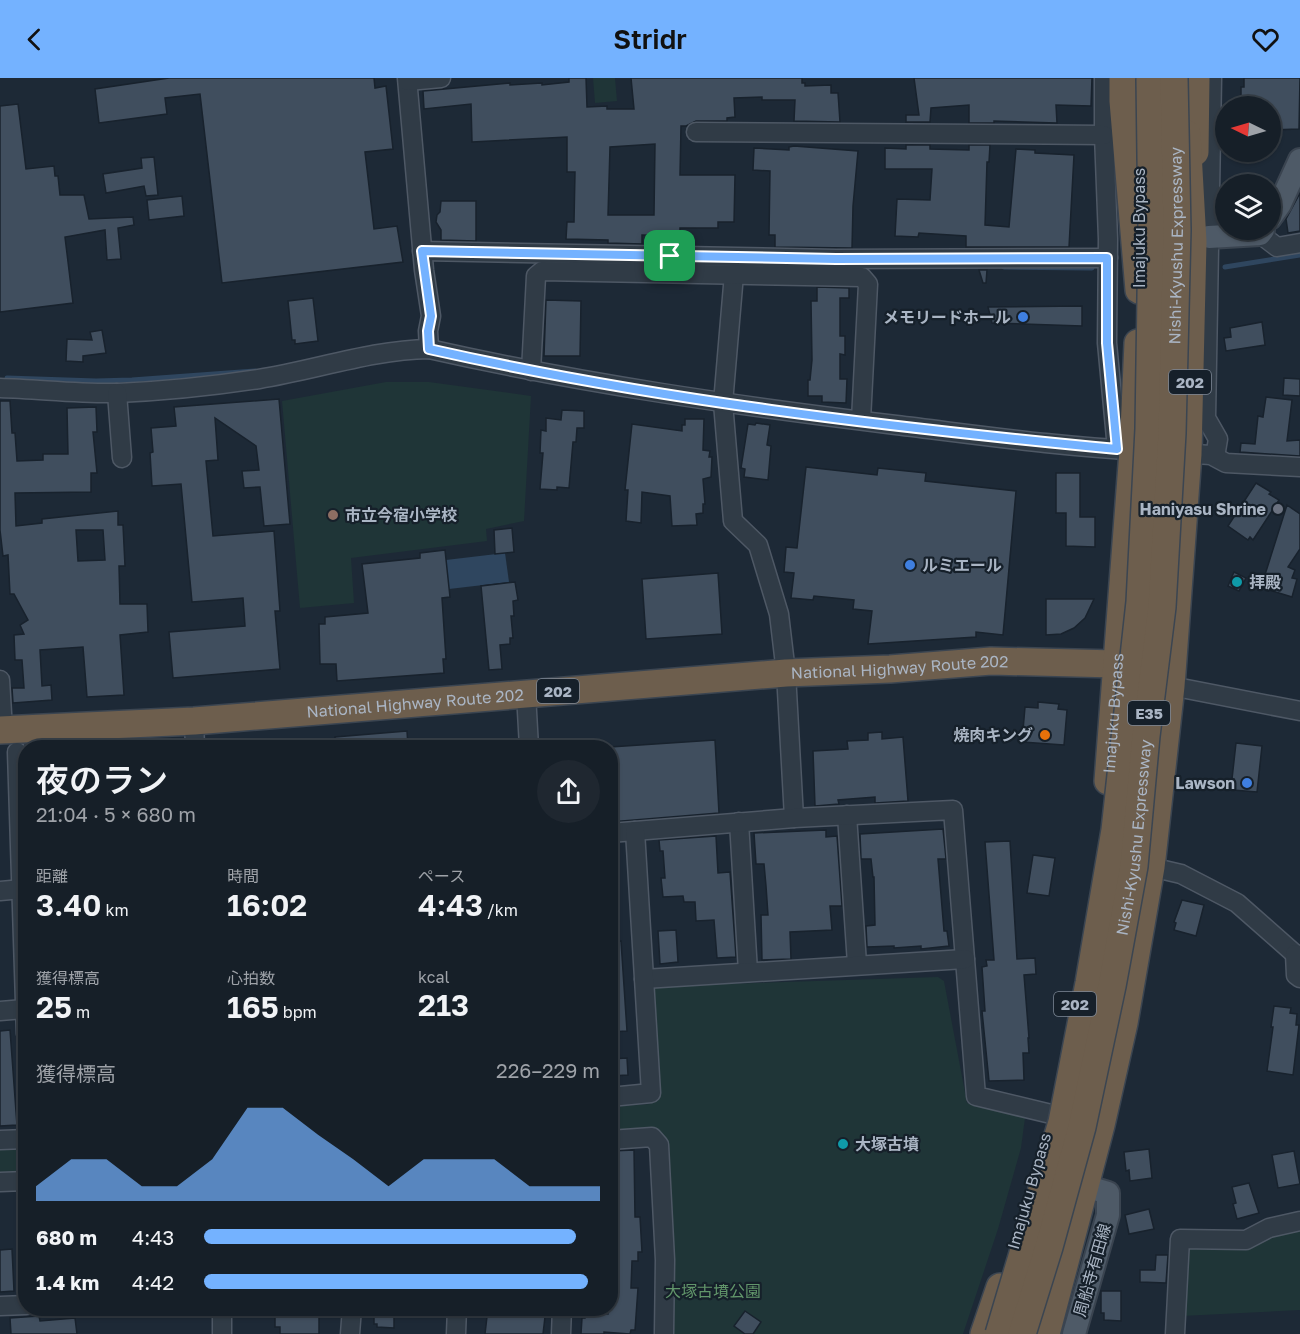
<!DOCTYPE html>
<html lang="ja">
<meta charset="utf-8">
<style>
:root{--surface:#161f28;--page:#1f2730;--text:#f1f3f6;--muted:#9ea2a8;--line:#353d45;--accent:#74b2ff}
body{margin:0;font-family:"Golos Text","Noto Sans JP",sans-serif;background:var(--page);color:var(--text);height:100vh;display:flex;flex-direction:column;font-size:22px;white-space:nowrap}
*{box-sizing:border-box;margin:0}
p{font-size:20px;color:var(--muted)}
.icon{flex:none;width:33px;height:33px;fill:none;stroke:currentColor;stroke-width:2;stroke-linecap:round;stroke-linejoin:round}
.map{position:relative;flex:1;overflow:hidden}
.sheet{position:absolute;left:18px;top:662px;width:600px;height:576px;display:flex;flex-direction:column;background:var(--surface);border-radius:24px;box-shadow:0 2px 4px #0004,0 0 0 2px var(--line)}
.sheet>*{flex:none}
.needle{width:39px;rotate:275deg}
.tools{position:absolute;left:1215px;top:18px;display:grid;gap:12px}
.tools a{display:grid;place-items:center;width:66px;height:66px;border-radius:50%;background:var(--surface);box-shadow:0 2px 4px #0004,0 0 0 2px var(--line);font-size:30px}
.pin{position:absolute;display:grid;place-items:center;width:51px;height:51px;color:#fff;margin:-26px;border-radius:12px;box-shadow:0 3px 9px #0006}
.round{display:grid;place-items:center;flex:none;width:63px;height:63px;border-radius:32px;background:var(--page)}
.summary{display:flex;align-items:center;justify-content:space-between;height:102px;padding:0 18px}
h1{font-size:33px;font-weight:600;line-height:45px}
.stats{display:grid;grid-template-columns:repeat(3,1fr);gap:9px;height:102px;padding:6px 18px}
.stats div{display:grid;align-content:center}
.stats b{font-size:30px;font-weight:600}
.stats small{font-size:16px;font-weight:400}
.stats p{font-size:16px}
.chart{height:168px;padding:12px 18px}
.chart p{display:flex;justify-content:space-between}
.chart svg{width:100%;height:108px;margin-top:6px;fill:var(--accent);opacity:.7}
ul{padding:0 18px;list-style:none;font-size:20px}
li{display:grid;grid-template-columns:96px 72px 1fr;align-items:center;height:45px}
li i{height:15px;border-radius:8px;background:var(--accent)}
header{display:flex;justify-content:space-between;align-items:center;height:78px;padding:0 18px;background:var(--accent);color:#111;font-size:27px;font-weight:600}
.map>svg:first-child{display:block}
.green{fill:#1f3537}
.water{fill:#2f465f}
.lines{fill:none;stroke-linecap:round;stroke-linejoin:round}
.stream{stroke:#2f465f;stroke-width:5}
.building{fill:#404e5e;stroke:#18222d;stroke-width:1.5;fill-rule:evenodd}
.minor-casing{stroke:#4e5865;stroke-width:21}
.major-casing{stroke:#3a4450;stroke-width:26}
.highway-casing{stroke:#3b4551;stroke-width:30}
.minor{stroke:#303b46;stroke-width:18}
.major{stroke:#4e5a67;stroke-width:22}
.highway{stroke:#6d5e4d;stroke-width:27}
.highway-bridge-casing{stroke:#3b4551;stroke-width:30;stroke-linecap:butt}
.highway-bridge{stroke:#6d5e4d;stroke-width:27}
.route-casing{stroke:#fff;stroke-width:12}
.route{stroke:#74b2ff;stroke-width:8}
.shop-dot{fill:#3f7fe0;stroke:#16202a;stroke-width:2}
.worship-dot{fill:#6b7280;stroke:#16202a;stroke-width:2}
.education-dot{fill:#8d6e63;stroke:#16202a;stroke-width:2}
.culture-dot{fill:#0f9aa8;stroke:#16202a;stroke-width:2}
.food-dot{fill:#e8710a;stroke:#16202a;stroke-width:2}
.labels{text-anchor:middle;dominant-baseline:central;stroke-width:4.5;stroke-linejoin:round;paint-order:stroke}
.shield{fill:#16202a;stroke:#7e8896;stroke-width:1.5}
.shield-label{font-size:15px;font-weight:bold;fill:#aab5c4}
.street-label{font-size:16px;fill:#aab5c4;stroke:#16202a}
.poi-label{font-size:16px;font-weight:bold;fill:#aab5c4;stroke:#16202a;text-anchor:end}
.park-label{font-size:16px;fill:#61956a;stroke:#16202a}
</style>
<header><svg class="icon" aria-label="back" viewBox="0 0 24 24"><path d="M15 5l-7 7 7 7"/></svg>Stridr<svg class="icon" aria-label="heart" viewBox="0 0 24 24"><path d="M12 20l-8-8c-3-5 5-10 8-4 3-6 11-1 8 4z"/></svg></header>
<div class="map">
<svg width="1300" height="1256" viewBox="0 0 1300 1256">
<rect width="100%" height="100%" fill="#1d2936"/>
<g class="green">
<polygon points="593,0 615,0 617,23 595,25"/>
<polygon points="386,304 429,304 531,318 524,443 486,451 487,463 351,480 354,525 300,530 282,323"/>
<polygon points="938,899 944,903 967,1025 1025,1040 1021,1070 998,1151 963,1256 669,1256 665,1062 611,1054 611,1029 650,1026 661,1016 654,911 659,908 727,902 727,906"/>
<polygon points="19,1068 23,1073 25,1087 18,1093 0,1095 0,1070"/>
<polygon points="1300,1149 1300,1232 1182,1238 1185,1172 1191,1168"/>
</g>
<polygon class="water" points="505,475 509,504 449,511 446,482"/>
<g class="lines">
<g class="stream">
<polyline points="1004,189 1092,190"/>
<polyline points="1225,189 1300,177"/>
<polyline points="7,300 96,303 132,302 255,293"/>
</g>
</g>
<g class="building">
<polygon points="169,0 374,0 375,10 386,8 393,71 365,74 374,151 397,148 403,184 222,205 200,16 165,20 167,36 99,45 95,11"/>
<path d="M569,0h17l1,29 20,-1v3h27l-3,-31h171v5h3v3l26,-1v8h7l2,29 -46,-1 1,-21h-33v-3l-28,1 1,19 -8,1v3h-31l-10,5h-5l-1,49h55l-1,47h-16v6h-38v8l-38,-1v9l-34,-1v-3l-42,-1 1,-17h7l1,-50h-8v-35l-95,5 -1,-38 -47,5 -1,-18 87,-8v2l32,-2v2l27,-3zM655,66l-1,71h-46l2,-68z"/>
<polygon points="914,0 1092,0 1091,28 1056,27 1057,45 994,43 994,45 969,45 969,27 931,30 930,44 906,44 906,37 919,37"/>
<polygon points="1244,0 1300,0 1299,51 1270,52 1270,28 1241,28 1241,9 1244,9"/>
<polygon points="18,26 26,91 54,88 55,98 58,98 60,117 84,117 89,141 133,139 134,147 118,150 121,181 107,182 105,152 65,159 73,225 0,234 0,28"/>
<polygon points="906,67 930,67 930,71 969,72 969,67 990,67 989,84 987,84 985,147 1009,149 1016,71 1035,72 1035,75 1074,77 1069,169 966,169 966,158 919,155 918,159 895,158 897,121 930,122 932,91 885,91 885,70 906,71"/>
<polygon points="794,68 858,73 853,128 852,170 775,169 775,157 769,157 770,93 753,92 754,70 789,72 789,69"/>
<polygon points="154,79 158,117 146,118 144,108 106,115 103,96 142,90 141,80"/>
<polygon points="1300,115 1300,153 1288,155 1286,141"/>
<polygon points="182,118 184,138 149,142 147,122"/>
<polygon points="441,123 476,123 476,163 441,162 441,152 436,144 437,137 440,134"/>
<polygon points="979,192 987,192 986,205 983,205"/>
<polygon points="817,209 849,210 849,220 840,220 840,258 845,258 845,277 840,276 840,301 847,301 846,325 822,324 822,318 808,318 808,302 810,302 812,282 811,223 817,223"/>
<polygon points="313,220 318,263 295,266 295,262 292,262 288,223"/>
<polygon points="546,222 581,223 580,278 544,278"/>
<polygon points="1082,228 1082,248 992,245 988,229"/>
<polygon points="1262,244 1265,267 1226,273 1224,260 1231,259 1230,250"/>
<polygon points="102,252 106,275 83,278 83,284 66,283 67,261 92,262 90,254"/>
<polygon points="1284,300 1300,301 1300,318 1283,317"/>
<polygon points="1266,319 1292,322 1287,363 1300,362 1300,378 1240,374 1241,365 1255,366 1258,338 1263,339"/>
<polygon points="279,321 290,446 264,448 260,409 244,410 242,393 259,392 256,368 215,340 218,382 206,383 213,458 274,453 280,533 275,533 280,591 173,600 169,554 245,548 243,520 192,524 181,406 152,408 150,375 153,374 151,350 176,348 174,329"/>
<path d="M0,323h10l2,32h3l2,28 26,-1v-6h25l-1,-46 29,-1 1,25h-4l4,41h-6v19l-76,1 1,33 26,-3v-4l76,-8v14h5l2,41h-6l1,38h27l1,28 -28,3 4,60 -37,2 -4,-50 -43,3 2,36 9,-1 1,15 -39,3 -1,-15h12l-2,-28h-7l-1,-25 10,-1 -4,-9 8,-5 -14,-26h-4l-2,-39 -5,1 -3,-26zM76,452h27l2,30 -27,1z"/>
<polygon points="562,332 584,333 584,350 577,350 576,364 573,364 569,410 557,409 557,412 540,411 543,375 540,375 541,352 546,353 546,340 561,342"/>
<polygon points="685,341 704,341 703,372 710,373 709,379 712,379 711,399 703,401 705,426 703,426 703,435 696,436 697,447 672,448 670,418 642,414 641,445 626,443 628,412 625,412 632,346 682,353 682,347 685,347"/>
<polygon points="756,345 770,347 767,367 771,368 768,402 744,399 745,391 741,390 748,346 755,347"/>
<polygon points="806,389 877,397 878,390 926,395 925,403 1016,413 1003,557 976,554 976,559 868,566 872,533 853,531 854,522 814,518 813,522 791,520 794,495 784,494 786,469 797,470"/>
<polygon points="1056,395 1080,395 1080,439 1095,439 1095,469 1066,468 1066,435 1056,435"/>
<polygon points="1256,405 1271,414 1269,416 1279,422 1253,462 1250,459 1248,462 1228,448"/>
<polygon points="1287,427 1300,436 1300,471 1288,489 1295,492 1292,500 1297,501 1292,519 1269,512 1271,505 1263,503"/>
<polygon points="512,450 514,474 495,476 494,452"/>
<polygon points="445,472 450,519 442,520 446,581 443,581 444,595 337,603 336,586 320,586 319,546 325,546 325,539 368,535 362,486 420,480 420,475"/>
<polygon points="1234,494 1246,500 1239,513 1228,508"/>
<polygon points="718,495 722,556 646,561 642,501"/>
<polygon points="515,504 518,522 513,523 514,538 511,538 513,560 510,560 510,566 500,567 502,591 489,592 481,508"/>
<polygon points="1046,521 1094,521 1085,540 1074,550 1061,556 1046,557"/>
<polygon points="1038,624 1059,626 1058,631 1067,632 1064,667 1022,664 1025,629 1038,630"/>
<polygon points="407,653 408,669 336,669 335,659"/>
<polygon points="882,654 882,661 903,659 908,723 875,725 875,719 838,722 839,726 815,728 813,673 848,671 847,663 868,662 868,655"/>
<polygon points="715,662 719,735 610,744 610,669"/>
<polygon points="1236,665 1262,668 1257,714 1233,712 1234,701 1232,701"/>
<polygon points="943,751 946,781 938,781 944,853 947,853 949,868 921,871 921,868 894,870 894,868 867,869 866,848 875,847 874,799 873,799 871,781 861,781 860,756"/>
<polygon points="826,752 826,759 837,758 842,828 830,828 832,852 790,854 791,881 762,882 761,837 768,837 766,808 764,786 756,786 754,755"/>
<polygon points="716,758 718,795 730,794 736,879 717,880 714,842 696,843 695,824 684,824 683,818 663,819 661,800 665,800 663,773 660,773 659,762"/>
<polygon points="1010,763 1017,881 1035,880 1036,896 1024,897 1029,960 1028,960 1029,975 1023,975 1024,1002 989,1003 982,933 985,933 982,889 987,888 986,882 994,882 985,764"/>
<polygon points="1033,777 1055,780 1049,818 1027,815"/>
<polygon points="1182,822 1204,827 1196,858 1174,852 1176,845 1174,844"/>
<polygon points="676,852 678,884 660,886 658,853"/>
<polygon points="621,863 627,953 610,954 610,864"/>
<polygon points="1274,928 1291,930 1290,935 1297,936 1296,947 1299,947 1293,997 1267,993 1273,949 1271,949"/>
<polygon points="10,952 17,1047 0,1048 0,953"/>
<polygon points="627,980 628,997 610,998 610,981"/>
<polygon points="1149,1071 1152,1100 1130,1103 1129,1092 1126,1093 1124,1074"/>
<polygon points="634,1072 635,1139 640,1139 642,1174 638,1174 638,1183 632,1183 631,1210 638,1210 635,1252 631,1252 630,1256 604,1254 604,1256 581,1256 582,1240 585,1240 586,1234 608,1236 608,1230 610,1230 610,1187 618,1187 611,1073"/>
<polygon points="1294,1073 1300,1106 1278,1110 1272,1077"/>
<polygon points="1249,1105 1259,1135 1237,1141 1233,1126 1236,1125 1232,1109"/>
<polygon points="1149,1131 1154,1151 1129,1156 1125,1137"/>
<polygon points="12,1171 14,1213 0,1214 0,1172"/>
<polygon points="1156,1177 1168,1177 1166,1205 1140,1204 1140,1192 1155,1192"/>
<polygon points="1101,1213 1121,1213 1121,1243 1104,1242 1104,1235 1101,1235"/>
<polygon points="275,1230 319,1230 319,1256 280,1256 280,1249 275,1249"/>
<polygon points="488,1230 546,1230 543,1256 485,1256"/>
<polygon points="378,1231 394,1231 394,1250 377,1249 377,1246 374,1246 374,1233 378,1233"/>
<polygon points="745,1233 761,1244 753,1256 745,1256 734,1248"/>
<polygon points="39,1238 40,1243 75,1240 77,1256 11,1256 10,1240"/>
</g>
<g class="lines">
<g class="minor-casing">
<g id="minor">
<polyline points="407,0 424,192 431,238 428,253 429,271"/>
<polyline points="1104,0 1104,57 1108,161 1107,265 1117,371"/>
<polyline points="408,3 441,0"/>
<polyline points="696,54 1104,57"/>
<polyline points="1260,156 1277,169 1300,165"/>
<polyline points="422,173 836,181 1108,180"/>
<polyline points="734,196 723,325 733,443 758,467 779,536 786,595 794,740"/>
<polyline points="531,293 536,198 542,193 862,199 868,206 861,342"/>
<path d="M0,310c39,1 79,6 118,5 47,-2 95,-7 141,-14 57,-9 112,-29 170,-30 155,35 310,57 467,76 83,10 165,22 249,26"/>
<polyline points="117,315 122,380"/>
<polyline points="1178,375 1211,377 1226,385 1300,389"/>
<polyline points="1211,377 1216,373 1218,361 1206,340 1212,0"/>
<polyline points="0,602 3,652"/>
<polyline points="1171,608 1300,633"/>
<polyline points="526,616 529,669"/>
<polyline points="194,643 195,669"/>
<polyline points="17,674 26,956"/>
<polyline points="847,737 857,886"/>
<polyline points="739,744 748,894"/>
<polyline points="610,755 794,740 953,732 976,1018 1051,1036"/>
<polyline points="1151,789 1181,796 1237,825 1295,876 1300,877"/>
<polyline points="0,813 22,811"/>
<polyline points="1295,876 1296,897 1300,900"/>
<polyline points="644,901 965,881"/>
<polyline points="0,933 24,931"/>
<polyline points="610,1019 651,1015 635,753"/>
<polyline points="0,1062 26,1061"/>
<polyline points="610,1062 652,1059 659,1067 665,1182 664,1256"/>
<polyline points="0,1104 26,1103"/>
<polyline points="0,1228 26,1227"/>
<polyline points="222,1256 222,1230"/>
<polyline points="350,1256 352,1230"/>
<polyline points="456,1256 457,1230"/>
<polyline points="561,1256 562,1230"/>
<polyline points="1175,1256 1180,1161 1246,1162 1269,1150 1300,1143"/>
</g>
</g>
<g class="major-casing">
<g id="major">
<polyline points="1270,140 1280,126 1300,82"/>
<polyline points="1209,159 1260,156 1263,152"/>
<polyline points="1074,1256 1108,1137 1108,1115 1085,1108"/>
</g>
</g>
<g class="highway-casing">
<g id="highway">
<polyline points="1123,0 1123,23 1139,212"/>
<polyline points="1195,74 1196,0"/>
<path id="s1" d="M0,652l194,-9 592,-48 104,-4 101,-8 125,3 16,6"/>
<path id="s2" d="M1108,703l25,-330 5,-108"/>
<polyline points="984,1256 1000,1209"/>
<polyline points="1046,1256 1101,1047 1124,945 1151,789 1171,608 1188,376 1193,164 1187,56"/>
</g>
</g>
<use href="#minor" class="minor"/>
<use href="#major" class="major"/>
<use href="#highway" class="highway"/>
<g class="highway-bridge-casing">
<g id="highway-bridge">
<polyline points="999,1256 1062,1044 1089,905 1115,752 1140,524 1149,351 1152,153 1150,0"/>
<path id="s3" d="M1022,1256l27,-87 33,-120 30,-141 22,-120 12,-130 16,-129 10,-174 5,-203 -3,-152"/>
</g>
</g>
<use href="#highway-bridge" class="highway-bridge"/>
</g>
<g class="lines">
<g class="route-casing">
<path id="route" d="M422,173l414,8 271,-1v85l10,106c-231,-22 -462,-49 -688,-100l-1,-18 3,-15z"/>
</g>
<use href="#route" class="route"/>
</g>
<g class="shop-dot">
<circle cx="1023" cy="239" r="6"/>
<circle cx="910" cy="487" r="6"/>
<circle cx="1247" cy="705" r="6"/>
</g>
<circle class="worship-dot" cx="1278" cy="431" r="6"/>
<circle class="education-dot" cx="333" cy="437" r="6"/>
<g class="culture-dot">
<circle cx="1237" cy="504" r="6"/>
<circle cx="843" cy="1066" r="6"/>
</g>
<circle class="food-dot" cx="1045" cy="657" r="6"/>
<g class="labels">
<g class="shield">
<rect x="1169" y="292" width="42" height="24" rx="4.5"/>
<rect x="537" y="601" width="42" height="24" rx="4.5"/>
<rect x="1128" y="623" width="42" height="24" rx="4.5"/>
<rect x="1054" y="914" width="42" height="24" rx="4.5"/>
</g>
<g class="shield-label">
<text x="1190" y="304">202</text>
<text x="558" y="613">202</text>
<text x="1149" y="635">E35</text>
<text x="1075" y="926">202</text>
</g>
<g class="street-label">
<text transform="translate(1139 150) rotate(-90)">Imajuku Bypass</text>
<text stroke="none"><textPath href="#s3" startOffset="1104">Nishi-Kyushu Expressway</textPath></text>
<text stroke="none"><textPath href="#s1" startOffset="902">National Highway Route 202</textPath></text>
<text stroke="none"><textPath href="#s1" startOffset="416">National Highway Route 202</textPath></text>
<text stroke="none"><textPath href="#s2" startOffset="68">Imajuku Bypass</textPath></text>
<text stroke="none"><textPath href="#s3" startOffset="510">Nishi-Kyushu Expressway</textPath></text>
<text transform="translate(1029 1113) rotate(-74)">Imajuku Bypass</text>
<text transform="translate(1092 1192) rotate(-74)">周船寺有田線</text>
</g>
<g class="poi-label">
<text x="1011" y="239">メモリードホール</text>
<text x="1266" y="431">Haniyasu Shrine</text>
<text x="345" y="437" text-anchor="start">市立今宿小学校</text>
<text x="922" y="487" text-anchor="start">ルミエール</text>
<text x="1249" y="504" text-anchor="start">拝殿</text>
<text x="1033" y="657">焼肉キング</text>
<text x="1235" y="705">Lawson</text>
<text x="855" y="1066" text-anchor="start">大塚古墳</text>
</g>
<g class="park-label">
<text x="713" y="1213">大塚古墳公園</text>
</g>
</g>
</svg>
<div class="tools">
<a><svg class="needle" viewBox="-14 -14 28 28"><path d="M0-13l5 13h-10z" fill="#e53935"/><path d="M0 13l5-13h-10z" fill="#9ea2a8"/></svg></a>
<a><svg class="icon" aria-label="layers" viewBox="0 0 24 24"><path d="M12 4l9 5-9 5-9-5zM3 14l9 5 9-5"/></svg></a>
</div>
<div class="pin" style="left:670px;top:178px;background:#1e9e55"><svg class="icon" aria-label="arrive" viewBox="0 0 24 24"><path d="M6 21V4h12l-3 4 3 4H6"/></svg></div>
<section class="sheet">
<div class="summary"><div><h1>夜のラン</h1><p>21:04 · 5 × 680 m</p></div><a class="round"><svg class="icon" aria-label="share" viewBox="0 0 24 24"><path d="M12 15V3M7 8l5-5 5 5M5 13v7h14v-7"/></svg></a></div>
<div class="stats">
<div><p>距離</p><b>3.40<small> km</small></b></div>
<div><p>時間</p><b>16:02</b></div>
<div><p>ペース</p><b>4:43<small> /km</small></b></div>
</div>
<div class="stats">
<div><p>獲得標高</p><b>25<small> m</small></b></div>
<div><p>心拍数</p><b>165<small> bpm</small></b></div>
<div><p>kcal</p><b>213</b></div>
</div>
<div class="chart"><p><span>獲得標高</span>226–229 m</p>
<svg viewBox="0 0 160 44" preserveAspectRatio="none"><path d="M0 44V38L10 27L20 27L30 38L40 38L50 27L60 6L70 6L80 17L90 27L100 38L110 27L120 27L130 27L140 38L150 38L160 38V44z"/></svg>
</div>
<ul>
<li><b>680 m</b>4:43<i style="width:94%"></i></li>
<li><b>1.4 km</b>4:42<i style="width:97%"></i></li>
</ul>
</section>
</div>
